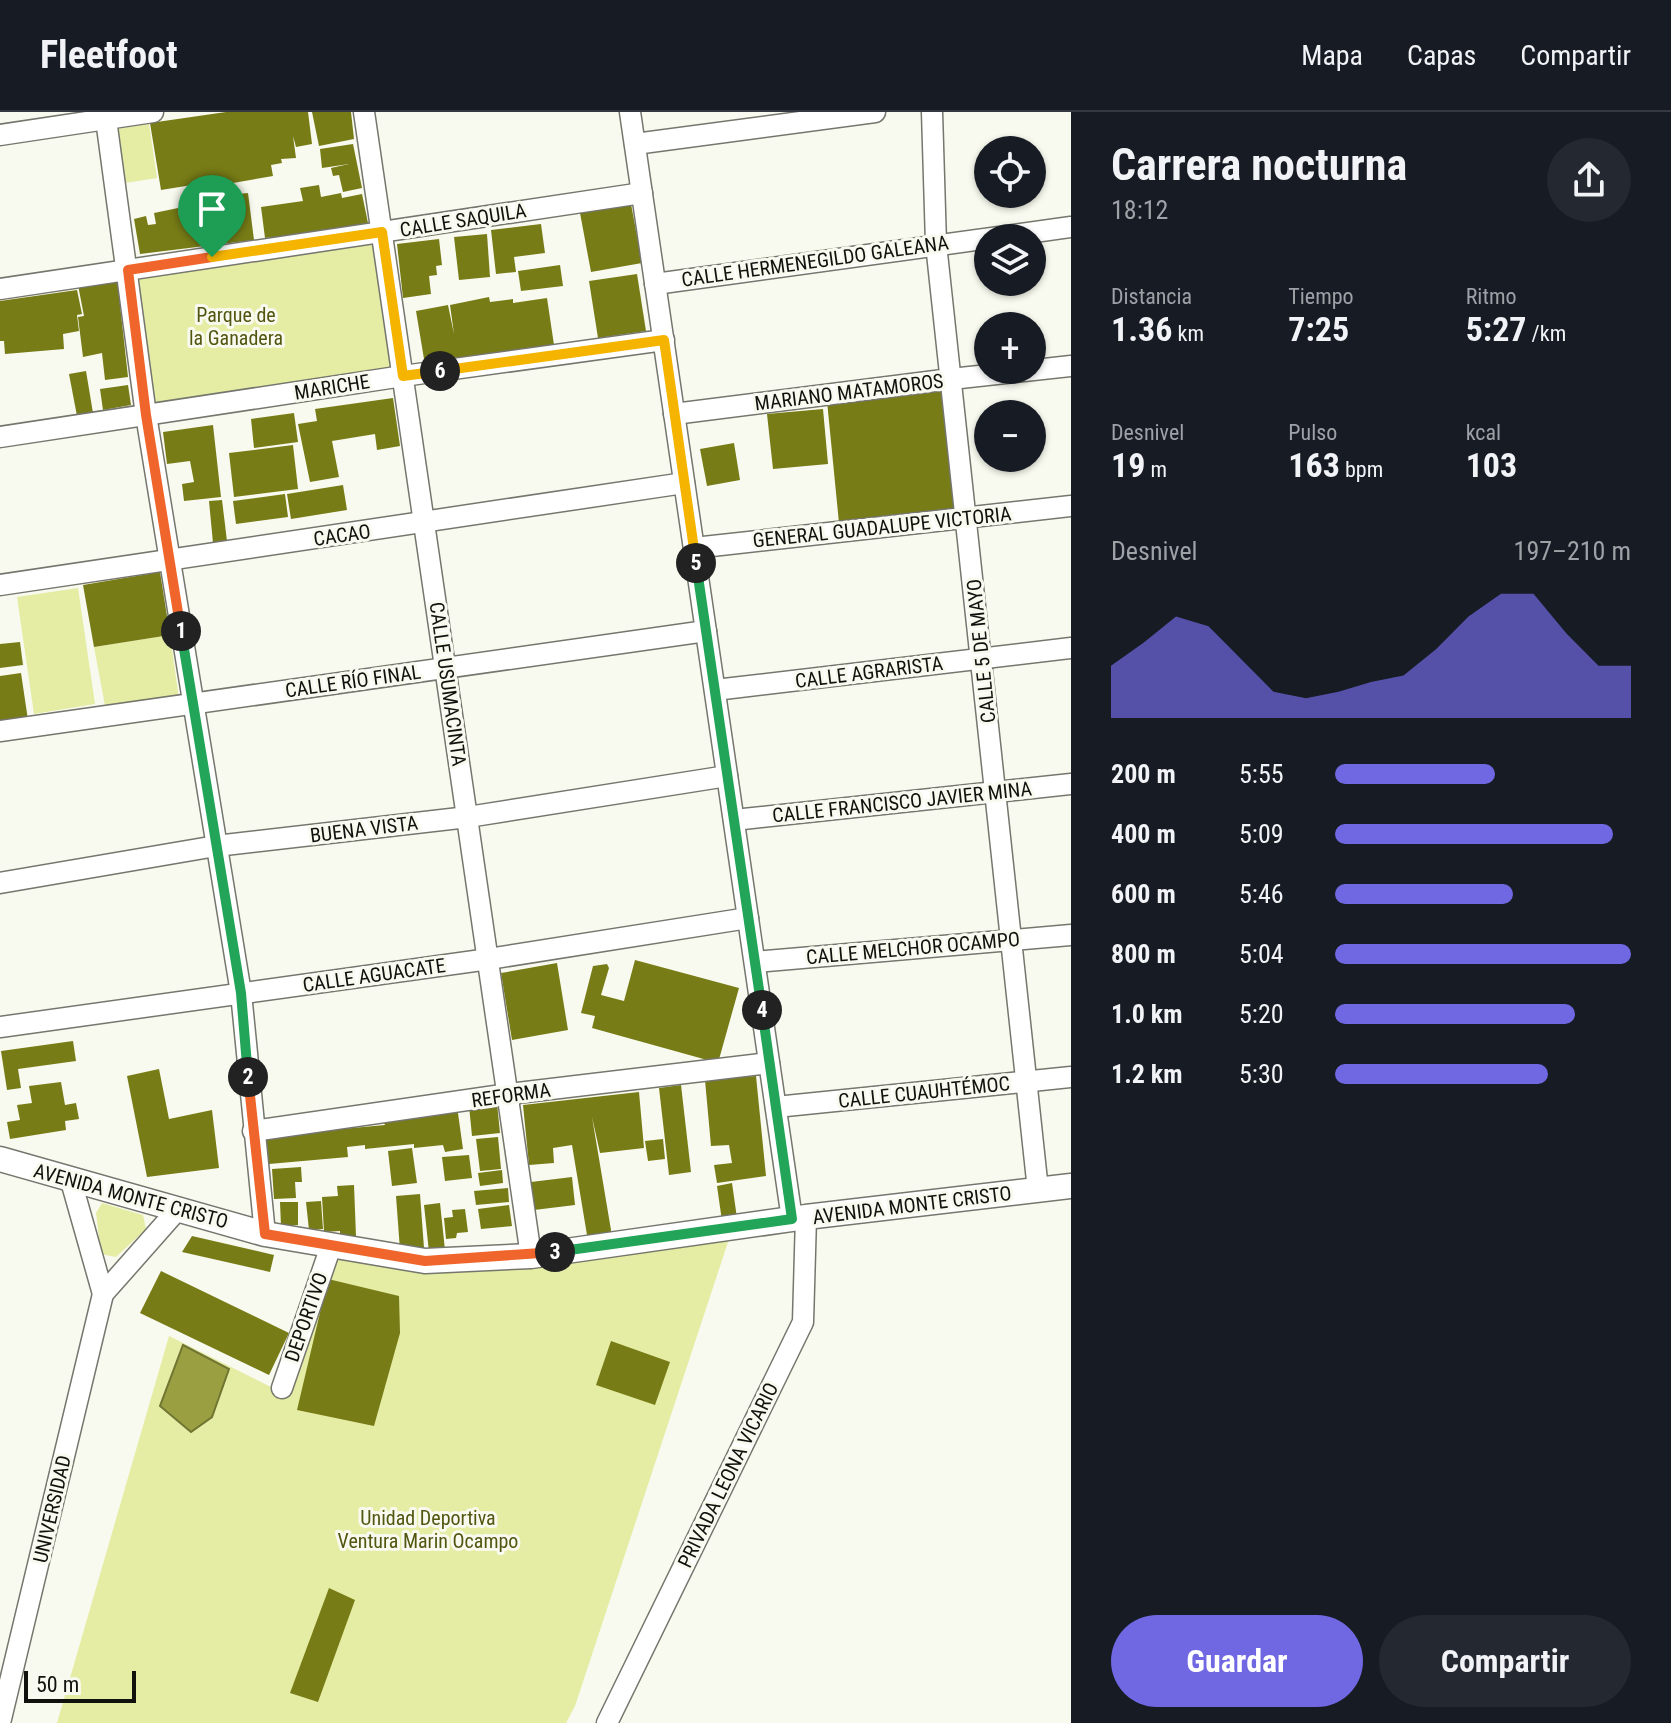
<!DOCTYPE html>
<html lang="es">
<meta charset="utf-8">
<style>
:root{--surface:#171b24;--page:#242831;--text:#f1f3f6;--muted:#9ea1a6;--line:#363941;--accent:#7068e2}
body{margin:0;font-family:"Roboto Condensed",sans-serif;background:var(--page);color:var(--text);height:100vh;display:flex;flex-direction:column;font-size:30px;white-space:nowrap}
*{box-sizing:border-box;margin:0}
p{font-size:26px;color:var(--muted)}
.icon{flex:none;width:44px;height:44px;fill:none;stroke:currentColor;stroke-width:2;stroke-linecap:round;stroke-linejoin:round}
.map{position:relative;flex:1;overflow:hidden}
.details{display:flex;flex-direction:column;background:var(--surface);width:600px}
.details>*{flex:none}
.fabs{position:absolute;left:974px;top:24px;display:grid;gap:16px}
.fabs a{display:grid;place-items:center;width:72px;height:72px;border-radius:50%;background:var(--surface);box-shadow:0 2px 6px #0004;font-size:40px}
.scale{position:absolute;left:24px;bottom:20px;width:112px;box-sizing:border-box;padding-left:8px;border:4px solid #11120e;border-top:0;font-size:22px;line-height:28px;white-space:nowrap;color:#11120e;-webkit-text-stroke:6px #f9faef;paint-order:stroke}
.pin{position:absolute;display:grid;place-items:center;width:68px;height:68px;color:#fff;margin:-82px -34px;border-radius:50% 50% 50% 0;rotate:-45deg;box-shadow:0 0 8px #0007}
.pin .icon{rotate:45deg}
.km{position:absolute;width:40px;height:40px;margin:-20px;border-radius:50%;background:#222;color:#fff;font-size:22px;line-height:40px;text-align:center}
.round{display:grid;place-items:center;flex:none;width:84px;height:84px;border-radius:42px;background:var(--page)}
.overview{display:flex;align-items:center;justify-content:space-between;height:136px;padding:0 40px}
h1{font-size:44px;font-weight:700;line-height:60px}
.stats{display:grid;grid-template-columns:repeat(3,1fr);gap:12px;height:136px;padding:8px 40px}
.stats div{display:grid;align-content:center}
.stats b{font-size:34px;font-weight:700}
.stats small{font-size:22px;font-weight:400}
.stats p{font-size:22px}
.chart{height:224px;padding:16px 40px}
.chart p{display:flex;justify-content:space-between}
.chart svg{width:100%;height:144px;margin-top:8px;fill:var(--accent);opacity:.7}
.cta{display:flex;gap:16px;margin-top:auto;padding:16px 40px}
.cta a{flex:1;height:92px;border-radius:48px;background:var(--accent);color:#fff;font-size:32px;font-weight:700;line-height:92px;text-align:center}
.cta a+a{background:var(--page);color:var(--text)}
ul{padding:0 40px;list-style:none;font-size:26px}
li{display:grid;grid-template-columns:128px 96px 1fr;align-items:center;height:60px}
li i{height:20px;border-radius:10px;background:var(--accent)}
header{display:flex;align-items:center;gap:48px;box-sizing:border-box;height:112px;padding:0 40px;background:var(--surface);border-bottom:2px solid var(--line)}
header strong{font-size:38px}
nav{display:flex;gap:44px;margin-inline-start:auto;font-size:28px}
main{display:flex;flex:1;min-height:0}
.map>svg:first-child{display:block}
.green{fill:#e5eca4}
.water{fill:#9aa042;stroke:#717532;stroke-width:2}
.building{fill:#777c16}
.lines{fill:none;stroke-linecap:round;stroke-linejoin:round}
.minor-casing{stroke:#75766d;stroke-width:23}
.major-casing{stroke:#75766d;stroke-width:27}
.minor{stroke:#fff;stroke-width:20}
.major{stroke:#fff;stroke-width:24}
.split-1-casing{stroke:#fff;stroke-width:16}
.split-2-casing{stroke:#fff;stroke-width:16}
.split-3-casing{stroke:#fff;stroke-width:16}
.split-4-casing{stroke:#fff;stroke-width:16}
.split-5-casing{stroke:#fff;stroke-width:16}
.split-6-casing{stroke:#fff;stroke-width:16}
.split-7-casing{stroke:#fff;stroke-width:16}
.split-1{stroke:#f0652b;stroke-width:10}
.split-2{stroke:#22a559;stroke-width:10}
.split-3{stroke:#f0652b;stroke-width:10}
.split-4{stroke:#22a559;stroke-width:10}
.split-5{stroke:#22a559;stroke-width:10}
.split-6{stroke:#f5b400;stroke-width:10}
.split-7{stroke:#f5b400;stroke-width:10}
.labels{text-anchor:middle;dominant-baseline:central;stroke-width:6;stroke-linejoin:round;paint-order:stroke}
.street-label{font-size:20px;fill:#11120e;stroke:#f9faef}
.park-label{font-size:20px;fill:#525610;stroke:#f9faef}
</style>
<header>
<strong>Fleetfoot</strong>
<nav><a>Mapa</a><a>Capas</a><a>Compartir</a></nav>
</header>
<main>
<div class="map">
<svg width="1071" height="1611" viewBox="0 0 1071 1611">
<rect width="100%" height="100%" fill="#f9faef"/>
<g class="green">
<polygon points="149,12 157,66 125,71 116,17"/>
<polygon points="375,126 393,258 152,295 135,162"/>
<polygon points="78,476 95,592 34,602 17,485"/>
<polygon points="170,523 179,587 106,599 94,535"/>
<polygon points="102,1091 143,1103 146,1117 116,1145 101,1142 96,1101"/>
<polygon points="729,1127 575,1594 566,1611 57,1611 169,1224 287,1283 334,1143 478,1160"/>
</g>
<polygon class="water" points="183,1233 229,1257 212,1305 191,1320 160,1294"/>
<g class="building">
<polygon points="226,0 308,0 312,32 296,35 293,24 296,46 281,47 282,51 271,53 273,64 193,78 192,73 161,78 150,11"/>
<polygon points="312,0 351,0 354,27 319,34"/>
<polygon points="353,32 362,76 343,80 339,63 333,64 331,56 349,52 322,56 320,37"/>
<polygon points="319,73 321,85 341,81 342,86 362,82 368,111 328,119 265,126 261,95 303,89 300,76"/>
<polygon points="248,81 254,128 140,142 134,107 146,104 148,113 156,112 154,101 178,96 179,104 205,100 204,93 219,92 219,84"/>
<polygon points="631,92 642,151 591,160 580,101"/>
<polygon points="541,112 545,141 514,145 516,160 496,162 491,118"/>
<polygon points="487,122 490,165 459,168 454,125"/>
<polygon points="439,127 442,153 436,154 437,163 429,164 431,182 403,186 397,132"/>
<polygon points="560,153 563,174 521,179 518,159"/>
<polygon points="637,162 646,219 598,226 589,169"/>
<polygon points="117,166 128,265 105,268 102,241 83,245 78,205 84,204 78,173"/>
<polygon points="77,178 82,202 77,203 79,219 63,222 64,237 5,242 4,229 0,229 0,189"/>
<polygon points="489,185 490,190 513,187 513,191 547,186 554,233 425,253 416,199 448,193 454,222 450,193"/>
<polygon points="86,259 93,301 77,304 69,262"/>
<polygon points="128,273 131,293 103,298 100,277"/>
<polygon points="943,278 955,399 839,411 827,289"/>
<polygon points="393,286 400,334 377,338 375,322 332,329 339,365 310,370 298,312 317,309 315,297"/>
<polygon points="823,297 828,352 773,357 767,302"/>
<polygon points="294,301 298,330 254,336 251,307"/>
<polygon points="213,313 221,385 184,389 182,372 194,370 190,349 167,352 163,320"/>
<polygon points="734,331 740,368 707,374 700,337"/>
<polygon points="293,333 298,377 234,385 229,341"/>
<polygon points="343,373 347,398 291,407 287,382"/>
<polygon points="285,382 288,405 236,412 233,389"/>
<polygon points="222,388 227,429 213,431 209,389"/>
<polygon points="160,460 170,523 94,535 83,473"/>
<polygon points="20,530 23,553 0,556 0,532"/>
<polygon points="21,561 28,608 0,611 0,564"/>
<polygon points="635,848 739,876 718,951 592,916 595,904 581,901 593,854 607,852 609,856 601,883 624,889"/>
<polygon points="557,851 568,918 512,928 501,861"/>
<polygon points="73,929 76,949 18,957 21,976 7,978 1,939"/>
<polygon points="159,957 169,1007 212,998 219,1056 147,1065 127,964"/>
<polygon points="756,964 766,1064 717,1071 714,1053 732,1051 729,1033 711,1034 705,968"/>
<polygon points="61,970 65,993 76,991 79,1007 65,1009 66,1018 10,1027 7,1010 20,1008 17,993 32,991 29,974"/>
<polygon points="681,973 691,1060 669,1063 659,976"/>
<polygon points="639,980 644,1036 600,1041 592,1005 612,1124 588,1129 572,1033 553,1036 554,1051 529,1053 523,993"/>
<polygon points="497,991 500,1021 472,1024 469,994"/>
<polygon points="457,994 463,1037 445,1040 443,1033 414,1036 414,1032 365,1037 365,1033 347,1035 348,1045 269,1052 266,1024 385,1013 384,1011 440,1003 439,997"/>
<polygon points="498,1025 501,1057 480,1059 476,1027"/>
<polygon points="663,1027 665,1047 648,1049 645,1029"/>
<polygon points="412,1036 417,1071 392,1074 388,1039"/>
<polygon points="469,1043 472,1066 445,1069 442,1045"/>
<polygon points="301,1055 302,1070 295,1070 296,1086 274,1087 272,1057"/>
<polygon points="502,1058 503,1071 480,1074 478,1061"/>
<polygon points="572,1065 575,1093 534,1098 531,1070"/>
<polygon points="732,1071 737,1106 722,1109 717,1074"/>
<polygon points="354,1073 356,1124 340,1125 340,1119 324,1120 322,1085 338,1084 337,1074"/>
<polygon points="508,1076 509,1090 476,1093 474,1079"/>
<polygon points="420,1082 424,1136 400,1138 396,1084"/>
<polygon points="321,1089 323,1117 309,1118 306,1090"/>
<polygon points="280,1090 298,1090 298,1113 281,1114"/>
<polygon points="440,1091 445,1138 429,1140 424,1093"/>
<polygon points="509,1093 512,1114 481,1117 478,1097"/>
<polygon points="465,1097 468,1120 457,1121 456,1126 446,1127 444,1106 453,1105 452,1098"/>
<polygon points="192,1124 274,1143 270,1160 182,1140"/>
<polygon points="161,1159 289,1221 269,1263 140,1201"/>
<polygon points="328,1167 399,1184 400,1221 374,1314 297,1298"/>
<polygon points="611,1229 670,1250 655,1293 596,1273"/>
<polygon points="329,1476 355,1488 318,1590 290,1581"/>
</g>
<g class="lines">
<g class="minor-casing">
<g id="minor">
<polyline points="105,0 146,303 241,881 265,1122"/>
<polyline points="364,0 531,1144"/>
<polyline points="630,0 792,1107"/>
<polyline points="932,0 936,132 1038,1078"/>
<polyline points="0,23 153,0"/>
<polyline points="635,32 875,0"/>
<polyline points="655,172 1071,115"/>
<polyline points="0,177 642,81"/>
<polyline points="674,302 951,267 1071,254"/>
<polyline points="0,325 403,264 664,228"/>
<polyline points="694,436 1071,394"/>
<polyline points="0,473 684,371"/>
<polyline points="715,578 1071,536"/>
<polyline points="0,619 706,519"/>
<polyline points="734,708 1071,672"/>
<polyline points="0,771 216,734 468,705 727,664"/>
<polyline points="755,850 1071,823"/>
<polyline points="0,915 489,847 748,806"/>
<polyline points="776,995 1071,965"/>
<polyline points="253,1019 509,982 769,951"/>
<polyline points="71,1069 103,1182 179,1096"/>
<polyline points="282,1276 331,1134"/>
<polyline points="0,1611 103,1182"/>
<polyline points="607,1611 803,1210 806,1105"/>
</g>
</g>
<g class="major-casing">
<polyline id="major" points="0,1047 265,1122 425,1149 531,1144 806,1105 1071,1074"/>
</g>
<use href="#minor" class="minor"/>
<use href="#major" class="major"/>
</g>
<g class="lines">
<g class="split-1-casing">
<polyline id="split-1" points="181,519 146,303 128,158 212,145"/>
</g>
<g class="split-2-casing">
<polyline id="split-2" points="181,519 241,881 248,965"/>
</g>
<g class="split-3-casing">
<polyline id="split-3" points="248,965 265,1122 425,1149 555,1140"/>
</g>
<g class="split-4-casing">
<polyline id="split-4" points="555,1140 792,1107 762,898"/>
</g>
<g class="split-5-casing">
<polyline id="split-5" points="696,451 762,898"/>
</g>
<g class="split-6-casing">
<polyline id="split-6" points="440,259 664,228 696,451"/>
</g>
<g class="split-7-casing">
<polyline id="split-7" points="212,145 382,120 403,264 440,259"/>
</g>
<use href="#split-1" class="split-1"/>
<use href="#split-2" class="split-2"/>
<use href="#split-3" class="split-3"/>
<use href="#split-4" class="split-4"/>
<use href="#split-5" class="split-5"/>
<use href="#split-6" class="split-6"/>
<use href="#split-7" class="split-7"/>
</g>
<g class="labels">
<g class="street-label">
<text transform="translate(463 108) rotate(-9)">CALLE SAQUILA</text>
<text transform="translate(815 149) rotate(-8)">CALLE HERMENEGILDO GALEANA</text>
<text transform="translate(332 275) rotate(-9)">MARICHE</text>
<text transform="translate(849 280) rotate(-7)">MARIANO MATAMOROS</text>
<text transform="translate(882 415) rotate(-6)">GENERAL GUADALUPE VICTORIA</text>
<text transform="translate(342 423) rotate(-8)">CACAO</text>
<text transform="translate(981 539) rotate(-96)">CALLE 5 DE MAYO</text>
<text transform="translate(869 560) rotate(-7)">CALLE AGRARISTA</text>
<text transform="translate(353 569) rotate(-8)">CALLE RÍO FINAL</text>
<text transform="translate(448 572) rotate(82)">CALLE USUMACINTA</text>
<text transform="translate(902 690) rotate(-6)">CALLE FRANCISCO JAVIER MINA</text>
<text transform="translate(364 717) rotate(-7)">BUENA VISTA</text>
<text transform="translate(913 836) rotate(-5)">CALLE MELCHOR OCAMPO</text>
<text transform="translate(374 863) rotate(-8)">CALLE AGUACATE</text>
<text transform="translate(924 980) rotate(-6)">CALLE CUAUHTÉMOC</text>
<text transform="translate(511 983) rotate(-8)">REFORMA</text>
<text transform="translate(131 1084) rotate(15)">AVENIDA MONTE CRISTO</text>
<text transform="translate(912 1093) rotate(-7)">AVENIDA MONTE CRISTO</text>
<text transform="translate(306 1205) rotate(-71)">DEPORTIVO</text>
<text transform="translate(728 1363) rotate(-64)">PRIVADA LEONA VICARIO</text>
<text transform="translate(52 1397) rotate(-77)">UNIVERSIDAD</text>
</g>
<g class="park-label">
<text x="236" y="203">Parque de<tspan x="236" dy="23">la Ganadera</tspan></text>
<text x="428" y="1406">Unidad Deportiva<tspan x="428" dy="23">Ventura Marin Ocampo</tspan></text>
</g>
</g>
</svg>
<div class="fabs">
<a><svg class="icon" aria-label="locate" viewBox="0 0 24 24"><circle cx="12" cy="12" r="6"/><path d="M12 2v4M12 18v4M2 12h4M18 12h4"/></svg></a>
<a><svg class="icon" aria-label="layers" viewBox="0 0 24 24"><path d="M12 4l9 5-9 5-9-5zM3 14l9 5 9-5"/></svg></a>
<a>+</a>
<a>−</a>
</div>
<div class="scale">50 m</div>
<div class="pin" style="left:212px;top:145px;background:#1e9e55"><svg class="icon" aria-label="arrive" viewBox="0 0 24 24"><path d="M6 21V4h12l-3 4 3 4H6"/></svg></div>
<b class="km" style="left:181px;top:519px">1</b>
<b class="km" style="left:248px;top:965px">2</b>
<b class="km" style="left:555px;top:1140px">3</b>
<b class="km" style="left:762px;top:898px">4</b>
<b class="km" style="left:696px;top:451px">5</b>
<b class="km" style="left:440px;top:259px">6</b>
</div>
<section class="details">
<div class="overview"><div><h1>Carrera nocturna</h1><p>18:12</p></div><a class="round"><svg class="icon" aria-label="share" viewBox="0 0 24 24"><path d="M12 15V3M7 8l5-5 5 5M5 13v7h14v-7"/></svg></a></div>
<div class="stats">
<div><p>Distancia</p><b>1.36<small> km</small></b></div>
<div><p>Tiempo</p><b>7:25</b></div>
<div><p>Ritmo</p><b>5:27<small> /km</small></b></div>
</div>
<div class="stats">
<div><p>Desnivel</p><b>19<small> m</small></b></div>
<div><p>Pulso</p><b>163<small> bpm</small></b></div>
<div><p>kcal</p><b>103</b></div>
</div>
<div class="chart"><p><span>Desnivel</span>197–210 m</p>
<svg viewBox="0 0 160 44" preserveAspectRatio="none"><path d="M0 44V28L10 21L20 13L30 16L40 26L50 36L60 38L70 36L80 33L90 31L100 23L110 13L120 6L130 6L140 18L150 28L160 28V44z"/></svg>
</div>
<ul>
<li><b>200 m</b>5:55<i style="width:54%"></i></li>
<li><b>400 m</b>5:09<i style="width:94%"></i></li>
<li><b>600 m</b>5:46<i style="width:60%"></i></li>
<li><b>800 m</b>5:04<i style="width:100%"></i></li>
<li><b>1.0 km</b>5:20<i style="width:81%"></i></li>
<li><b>1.2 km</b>5:30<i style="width:72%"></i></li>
</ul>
<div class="cta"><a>Guardar</a><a>Compartir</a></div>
</section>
</main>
